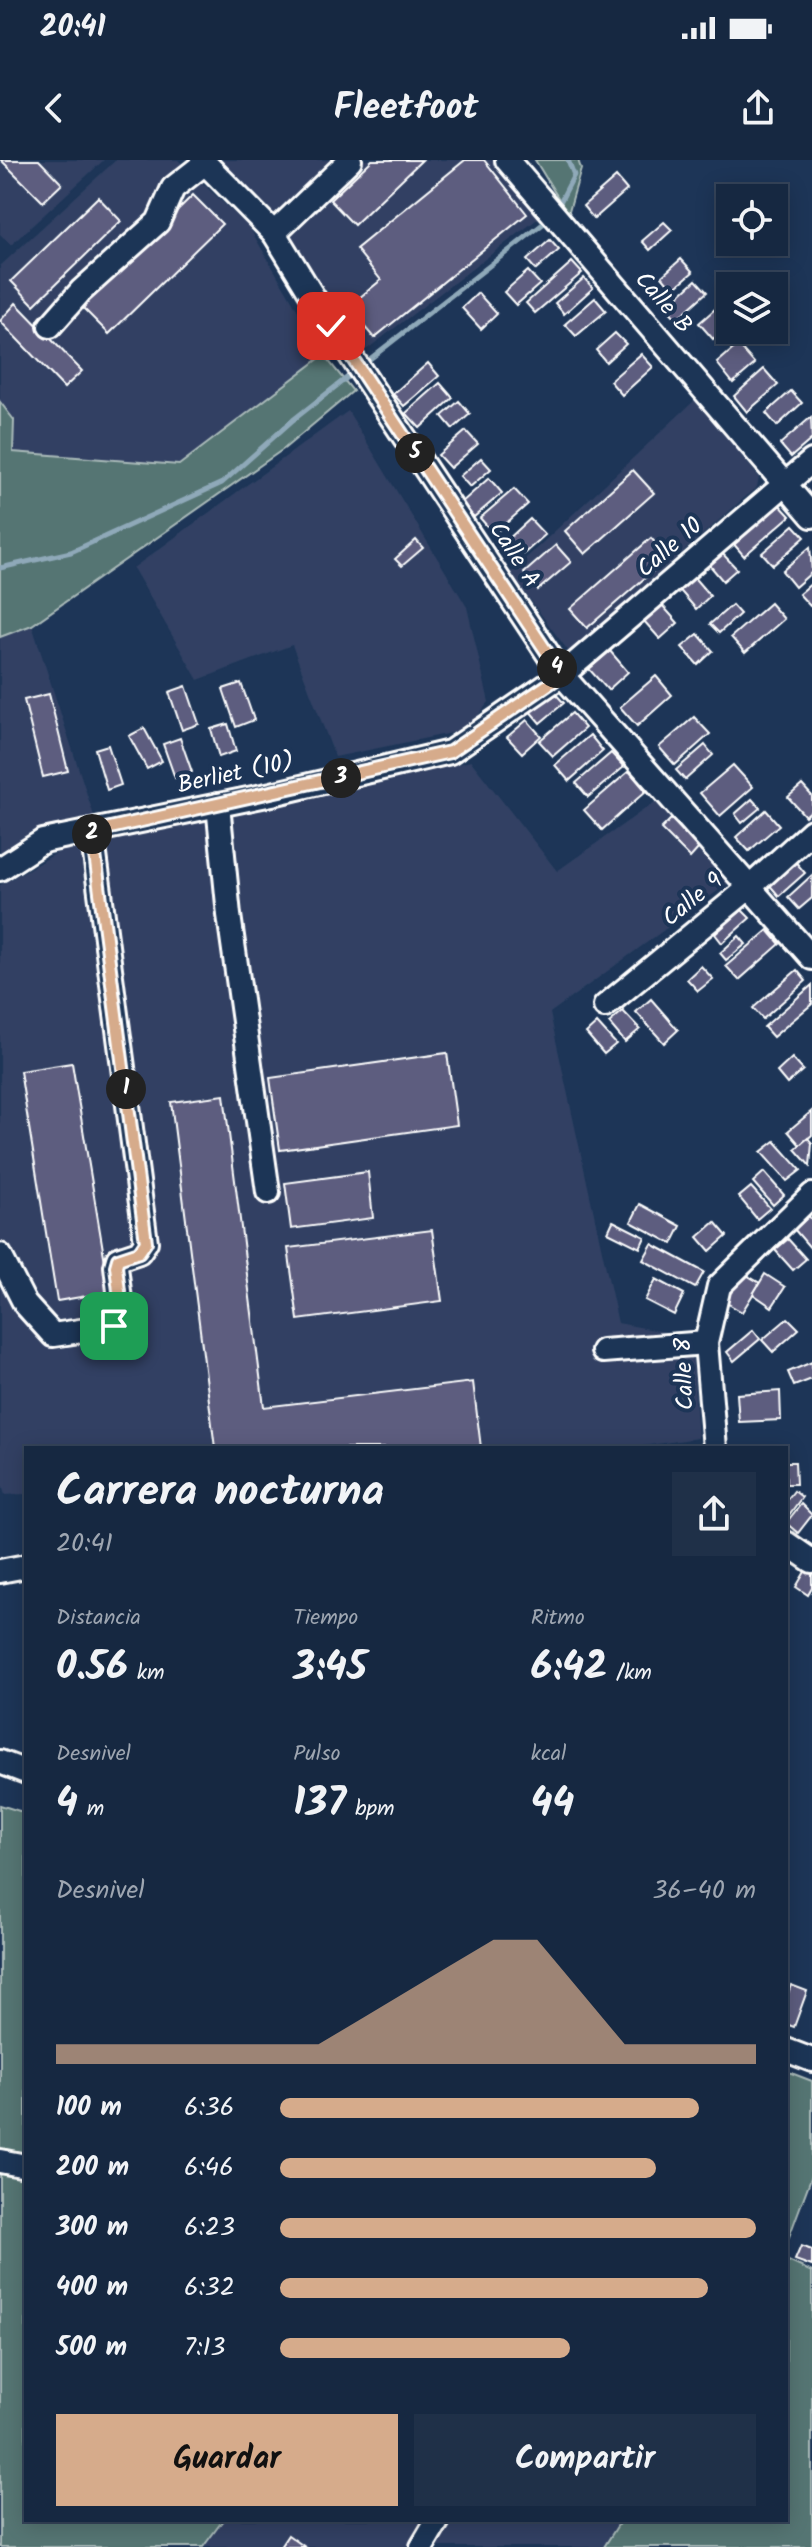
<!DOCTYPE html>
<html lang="es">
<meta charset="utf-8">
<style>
:root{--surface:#162841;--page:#1f3048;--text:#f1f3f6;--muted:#9ea6b1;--line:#35445a;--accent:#d6ab8b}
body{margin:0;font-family:Kalam,sans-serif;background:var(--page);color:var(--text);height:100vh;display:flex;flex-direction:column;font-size:30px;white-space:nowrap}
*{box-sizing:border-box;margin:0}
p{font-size:26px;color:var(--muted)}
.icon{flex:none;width:44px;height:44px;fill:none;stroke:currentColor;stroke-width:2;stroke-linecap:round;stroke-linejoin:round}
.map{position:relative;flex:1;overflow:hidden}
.side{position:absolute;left:24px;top:1286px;width:764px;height:1076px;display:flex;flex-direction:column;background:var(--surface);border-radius:0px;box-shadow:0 4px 20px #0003,0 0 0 2px var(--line)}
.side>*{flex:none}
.controls{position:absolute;left:716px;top:24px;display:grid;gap:16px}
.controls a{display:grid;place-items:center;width:72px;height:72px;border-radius:0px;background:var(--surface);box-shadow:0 4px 20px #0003,0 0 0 2px var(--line);font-size:40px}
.pin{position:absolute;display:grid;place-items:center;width:68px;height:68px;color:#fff;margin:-34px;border-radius:16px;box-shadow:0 4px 12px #0006}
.km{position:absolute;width:40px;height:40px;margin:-20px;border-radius:50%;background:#222;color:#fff;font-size:22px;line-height:40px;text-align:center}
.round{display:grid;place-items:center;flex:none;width:84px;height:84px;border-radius:0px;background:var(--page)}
.overview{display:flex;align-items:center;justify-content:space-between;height:136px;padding:0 32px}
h1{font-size:44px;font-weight:700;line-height:60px}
.figures{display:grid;grid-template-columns:repeat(3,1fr);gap:12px;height:136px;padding:8px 32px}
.figures div{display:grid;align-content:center}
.figures b{font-size:40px;font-weight:700}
.figures small{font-size:22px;font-weight:400}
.figures p{font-size:22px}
.chart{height:224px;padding:16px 32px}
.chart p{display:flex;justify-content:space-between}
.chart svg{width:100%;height:144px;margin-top:8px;fill:var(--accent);opacity:.7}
.button{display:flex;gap:16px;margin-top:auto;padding:16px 32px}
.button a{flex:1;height:92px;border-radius:0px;background:var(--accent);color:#111;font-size:32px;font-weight:700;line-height:92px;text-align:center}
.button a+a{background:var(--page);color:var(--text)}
ul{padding:0 32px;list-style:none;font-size:26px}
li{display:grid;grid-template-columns:128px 96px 1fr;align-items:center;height:60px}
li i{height:20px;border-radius:10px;background:var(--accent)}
.status{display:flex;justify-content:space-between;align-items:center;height:56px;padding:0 40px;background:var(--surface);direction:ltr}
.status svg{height:22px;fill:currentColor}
header{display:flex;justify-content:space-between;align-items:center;height:104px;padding:0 32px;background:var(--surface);font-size:36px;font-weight:700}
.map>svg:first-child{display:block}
.built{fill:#304163}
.green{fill:#547473;stroke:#aabab9;stroke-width:2}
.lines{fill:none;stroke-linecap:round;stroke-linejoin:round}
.stream{stroke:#8fa9b9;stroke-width:5}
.building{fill:#5d5d7f;stroke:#fff;stroke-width:2}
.minor-casing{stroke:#fff;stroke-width:28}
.minor{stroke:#1d3557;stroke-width:22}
.route-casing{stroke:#fff;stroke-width:16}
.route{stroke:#d6ab8b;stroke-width:10}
.labels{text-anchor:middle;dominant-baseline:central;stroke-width:8;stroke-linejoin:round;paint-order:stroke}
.street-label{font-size:24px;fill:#fff;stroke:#1d3557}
</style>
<div class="status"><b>20:41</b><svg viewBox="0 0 49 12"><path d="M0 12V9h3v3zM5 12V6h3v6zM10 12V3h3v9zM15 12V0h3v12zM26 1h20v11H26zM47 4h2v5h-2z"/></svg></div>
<header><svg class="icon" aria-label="back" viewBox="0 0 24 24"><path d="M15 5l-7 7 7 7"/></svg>Fleetfoot<svg class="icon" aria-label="share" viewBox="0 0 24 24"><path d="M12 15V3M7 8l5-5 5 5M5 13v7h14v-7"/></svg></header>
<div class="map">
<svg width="812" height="2387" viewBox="0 0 812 2387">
<rect width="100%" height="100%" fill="#1d3557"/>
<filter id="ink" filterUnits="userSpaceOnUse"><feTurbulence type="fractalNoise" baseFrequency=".0125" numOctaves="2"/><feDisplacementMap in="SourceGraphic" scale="16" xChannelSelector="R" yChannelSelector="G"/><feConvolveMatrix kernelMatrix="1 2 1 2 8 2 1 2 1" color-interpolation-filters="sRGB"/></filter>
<g filter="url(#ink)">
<g class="built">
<polygon points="0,0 104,0 11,85 0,74"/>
<polygon points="116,0 178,0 249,67 324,195 179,305 13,292 14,260 0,242 0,106"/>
<polygon points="221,0 334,0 277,56"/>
<polygon points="364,0 499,0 544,54 366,190 287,74"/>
<polygon points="696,239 759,317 757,327 569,492 510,413"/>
<polygon points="348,251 467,447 489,542 466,570 335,597 292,485 198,520 133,408"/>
<polygon points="32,465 94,656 0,703 0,477"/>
<polygon points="471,601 557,711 659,639 730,722 550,853 618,1163 691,1177 698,1278 630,1288 26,1288 26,1334 5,1335 0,1319 0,725 62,690"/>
<polygon points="223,2360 621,2360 604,2387 203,2387"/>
</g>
<g class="green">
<polygon points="535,0 578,0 581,9 568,54"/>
<polygon points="324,195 353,231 285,288 32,465 0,477 0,242 14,260 13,292 179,305"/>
<polygon points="0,1645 26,1653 26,2360 223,2360 203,2387 0,2387"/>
<polygon points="786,1911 812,1921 812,2015 786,2085"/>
<polygon points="786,2100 812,2112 812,2387 604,2387 621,2360 786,2360"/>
</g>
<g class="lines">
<g class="stream">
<polyline points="557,48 574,15 568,0"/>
<polyline points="366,202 548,60"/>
<polyline points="0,408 71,392 222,323 293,260 353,213"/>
</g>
</g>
<g class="building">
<polygon points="1,0 39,0 62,24 43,42"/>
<polygon points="372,0 422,0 354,65 330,40"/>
<polygon points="465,0 484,0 527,54 374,178 348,147 381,120 356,89"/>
<polygon points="616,17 627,30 594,59 583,46"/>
<polygon points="193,35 222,64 109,174 80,145"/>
<polygon points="98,37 121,61 34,145 11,121"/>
<polygon points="664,62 672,70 650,90 642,81"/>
<polygon points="550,80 559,90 536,110 527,100"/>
<polygon points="681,99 693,112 673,129 662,116"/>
<polygon points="572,102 582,113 535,153 526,143"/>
<polygon points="528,111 540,124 516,145 504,132"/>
<polygon points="584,118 593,128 564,154 555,143"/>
<polygon points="696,120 707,132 677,159 666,147"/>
<polygon points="478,133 497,154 481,169 462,148"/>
<polygon points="595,138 606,151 576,176 565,164"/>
<polygon points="723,142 730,151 730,164 713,179 699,163"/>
<polygon points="16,143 82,211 64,228 0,161"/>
<polygon points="615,173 626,184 606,202 596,190"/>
<polygon points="738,185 755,204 733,223 717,203"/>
<polygon points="641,194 653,207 622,235 610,221"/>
<polygon points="428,203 439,216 404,246 393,234"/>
<polygon points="764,209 778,225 747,252 734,236"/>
<polygon points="440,223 453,238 420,268 406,253"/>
<polygon points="791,231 802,243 777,266 766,253"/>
<polygon points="459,241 470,254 453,269 442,256"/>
<polygon points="811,257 812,279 791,297 780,284"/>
<polygon points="466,271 478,284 450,308 438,295"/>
<polygon points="481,298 491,309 470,327 460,316"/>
<polygon points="633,310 654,333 585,394 565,371"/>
<polygon points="489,318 502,333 474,357 461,343"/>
<polygon points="514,329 528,344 494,374 480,358"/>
<polygon points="777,342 790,356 744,396 732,382"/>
<polygon points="530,359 545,375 520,397 506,381"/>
<polygon points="794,365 805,377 773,405 762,393"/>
<polygon points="651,378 668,398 587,468 570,449"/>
<polygon points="416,380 423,388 402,406 395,399"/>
<polygon points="556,385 571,402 538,430 524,413"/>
<polygon points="810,387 812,412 795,427 782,411"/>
<polygon points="720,391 737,409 723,421 707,402"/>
<polygon points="690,413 710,436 696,449 676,426"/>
<polygon points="812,423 812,444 810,446 799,434"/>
<polygon points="770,443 784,459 745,493 731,477"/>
<polygon points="662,445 678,463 660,479 644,461"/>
<polygon points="732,445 740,454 719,473 710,464"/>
<polygon points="698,474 713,491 698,505 682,487"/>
<polygon points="610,491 628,512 608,530 589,509"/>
<polygon points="656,516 672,535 637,566 620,547"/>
<polygon points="241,523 254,560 236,567 223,529"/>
<polygon points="186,526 199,564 182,570 169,532"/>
<polygon points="552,530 564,543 540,563 529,550"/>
<polygon points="49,534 68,611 43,617 24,540"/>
<polygon points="572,553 585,568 553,596 539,581"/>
<polygon points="694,557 710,574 675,605 659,587"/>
<polygon points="527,560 541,576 522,593 507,577"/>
<polygon points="228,564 236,591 219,597 211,569"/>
<polygon points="144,568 162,601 147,609 129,576"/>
<polygon points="590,575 603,591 569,621 555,605"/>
<polygon points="180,578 192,612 175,618 163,584"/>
<polygon points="108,585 121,625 107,630 95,589"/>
<polygon points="705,585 713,595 685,620 676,610"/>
<polygon points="611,593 624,607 588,637 576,623"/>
<polygon points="733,605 753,627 720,656 700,633"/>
<polygon points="629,611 646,631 602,670 584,650"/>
<polygon points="802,625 812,636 812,650 805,656 788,637"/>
<polygon points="752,639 760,648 742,663 735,654"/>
<polygon points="766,650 779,665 749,691 736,677"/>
<polygon points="671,659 699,688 690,698 661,669"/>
<polygon points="793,699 805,713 779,736 767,722"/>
<polygon points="812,715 812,738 799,749 788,737"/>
<polygon points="742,750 750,758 722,783 715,774"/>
<polygon points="768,770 780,784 739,820 726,806"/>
<polygon points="739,776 746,784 726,800 720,793"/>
<polygon points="701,806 713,819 698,831 687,819"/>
<polygon points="797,810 806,821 763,859 753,848"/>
<polygon points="812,825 812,844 773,877 764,867"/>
<polygon points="651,839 678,870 664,883 636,852"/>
<polygon points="623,851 640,869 625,882 609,863"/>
<polygon points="597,863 616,884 604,894 586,873"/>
<polygon points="447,893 457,965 280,990 270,918"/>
<polygon points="792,898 803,910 787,924 777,912"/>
<polygon points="72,903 110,1132 57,1141 20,911"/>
<polygon points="224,935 264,1247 473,1222 481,1288 215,1288 171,942"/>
<polygon points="812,951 812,975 800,985 788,971"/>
<polygon points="808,978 812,983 810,1006 795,989"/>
<polygon points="775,981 801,1010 787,1021 761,992"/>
<polygon points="368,1012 373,1058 291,1069 285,1023"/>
<polygon points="764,1012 784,1035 773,1045 753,1022"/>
<polygon points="751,1027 770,1048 757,1059 739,1037"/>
<polygon points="640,1044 681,1066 672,1084 631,1062"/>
<polygon points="809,1056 812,1060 812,1090 794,1069"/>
<polygon points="613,1061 645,1077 640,1088 608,1072"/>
<polygon points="715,1062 727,1076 710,1091 698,1077"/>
<polygon points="432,1070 442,1141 298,1160 288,1088"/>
<polygon points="788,1079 806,1099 793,1110 775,1090"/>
<polygon points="652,1084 704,1112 695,1128 643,1100"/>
<polygon points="743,1113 760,1123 742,1152 725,1142"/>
<polygon points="765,1114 785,1127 772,1147 753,1134"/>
<polygon points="656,1119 684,1134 674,1155 645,1140"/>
<polygon points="788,1158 799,1169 773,1192 762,1180"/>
<polygon points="753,1170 760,1179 734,1201 727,1192"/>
<polygon points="812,1202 812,1219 794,1226 788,1212"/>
<polygon points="780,1231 781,1260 739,1262 737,1234"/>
<polygon points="786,1302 795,1302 796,1324 786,1324"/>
<polygon points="794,1331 802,1337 786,1359 786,1341"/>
<polygon points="801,1344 812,1355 798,1373 786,1363"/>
<polygon points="806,1410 812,1413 812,1428 808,1435 796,1427"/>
<polygon points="791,1825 807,1831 794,1867 786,1864 786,1839"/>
<polygon points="801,2086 812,2090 812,2106 795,2100"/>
<polygon points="288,2375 305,2387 280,2387"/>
</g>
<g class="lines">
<g class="minor-casing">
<g id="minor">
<polyline points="202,0 274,73 331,166 562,515 812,798"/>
<polyline points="507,0 812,356"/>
<polyline points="274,73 350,0"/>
<polyline points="50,166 81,131 158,62 173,28 205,3"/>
<polyline points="218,645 229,755 268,1032"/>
<polyline points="0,709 43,681 272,634 450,592 562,515 812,301"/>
<polyline points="605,846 750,727 812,671"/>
<polyline points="0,1095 25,1144 53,1175 114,1166 121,1148 116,1106 118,1099 139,1092 146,1082 92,672"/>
<polyline points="603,1191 706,1183"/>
<polyline points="715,1288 706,1183 719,1126 812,1035"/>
<polyline points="786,1383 812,1401"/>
<polyline points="0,1411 26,1406"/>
<polyline points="0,1602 26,1612"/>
<polyline points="786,1890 812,1900"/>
<polyline points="0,2001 26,2006"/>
<polyline points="422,2387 438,2360"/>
</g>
</g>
<use href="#minor" class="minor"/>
</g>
</g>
<g class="lines" filter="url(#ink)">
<g class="route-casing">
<polyline id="route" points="114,1166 121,1148 116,1106 118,1099 139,1092 146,1082 92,672 450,592 562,515 331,166"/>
</g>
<use href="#route" class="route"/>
</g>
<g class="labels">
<g class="street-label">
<text transform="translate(663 143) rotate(49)">Calle B</text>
<text transform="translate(670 388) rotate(-41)">Calle 10</text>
<text transform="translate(514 395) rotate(57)">Calle A</text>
<text transform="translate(236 614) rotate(-12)">Berliet (10)</text>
<text transform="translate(693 740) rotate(-39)">Calle 9</text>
<text transform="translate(685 1214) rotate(-92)">Calle 8</text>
</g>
</g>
</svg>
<div class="controls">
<a><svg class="icon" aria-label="locate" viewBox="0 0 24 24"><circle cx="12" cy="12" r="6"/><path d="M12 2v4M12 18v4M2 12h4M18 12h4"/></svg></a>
<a><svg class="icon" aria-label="layers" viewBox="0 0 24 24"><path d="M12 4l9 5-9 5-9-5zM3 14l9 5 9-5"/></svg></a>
</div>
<div class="pin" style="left:114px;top:1166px;background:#1e9e55"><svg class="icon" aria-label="arrive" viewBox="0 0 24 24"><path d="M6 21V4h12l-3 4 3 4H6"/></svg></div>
<div class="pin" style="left:331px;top:166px;background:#d93025"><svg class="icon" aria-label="check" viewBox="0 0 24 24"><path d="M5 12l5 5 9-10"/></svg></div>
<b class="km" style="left:126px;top:929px">1</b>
<b class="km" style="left:92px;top:674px">2</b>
<b class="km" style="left:341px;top:618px">3</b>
<b class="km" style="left:557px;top:508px">4</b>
<b class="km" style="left:415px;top:293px">5</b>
<section class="side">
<div class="overview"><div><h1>Carrera nocturna</h1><p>20:41</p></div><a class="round"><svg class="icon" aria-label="share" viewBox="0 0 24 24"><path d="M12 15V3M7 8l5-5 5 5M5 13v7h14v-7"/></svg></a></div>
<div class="figures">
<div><p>Distancia</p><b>0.56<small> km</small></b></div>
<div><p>Tiempo</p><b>3:45</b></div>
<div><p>Ritmo</p><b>6:42<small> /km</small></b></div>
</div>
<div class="figures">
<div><p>Desnivel</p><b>4<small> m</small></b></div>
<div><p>Pulso</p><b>137<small> bpm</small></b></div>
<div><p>kcal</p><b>44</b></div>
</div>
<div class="chart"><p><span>Desnivel</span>36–40 m</p>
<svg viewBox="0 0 160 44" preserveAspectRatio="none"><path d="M0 44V38L10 38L20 38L30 38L40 38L50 38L60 38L70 30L80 22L90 14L100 6L110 6L120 22L130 38L140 38L150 38L160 38V44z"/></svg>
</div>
<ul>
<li><b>100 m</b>6:36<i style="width:88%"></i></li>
<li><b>200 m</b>6:46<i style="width:79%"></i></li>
<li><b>300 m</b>6:23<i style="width:100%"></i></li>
<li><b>400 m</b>6:32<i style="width:90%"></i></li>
<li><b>500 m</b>7:13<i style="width:61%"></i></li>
</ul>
<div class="button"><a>Guardar</a><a>Compartir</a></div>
</section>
</div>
